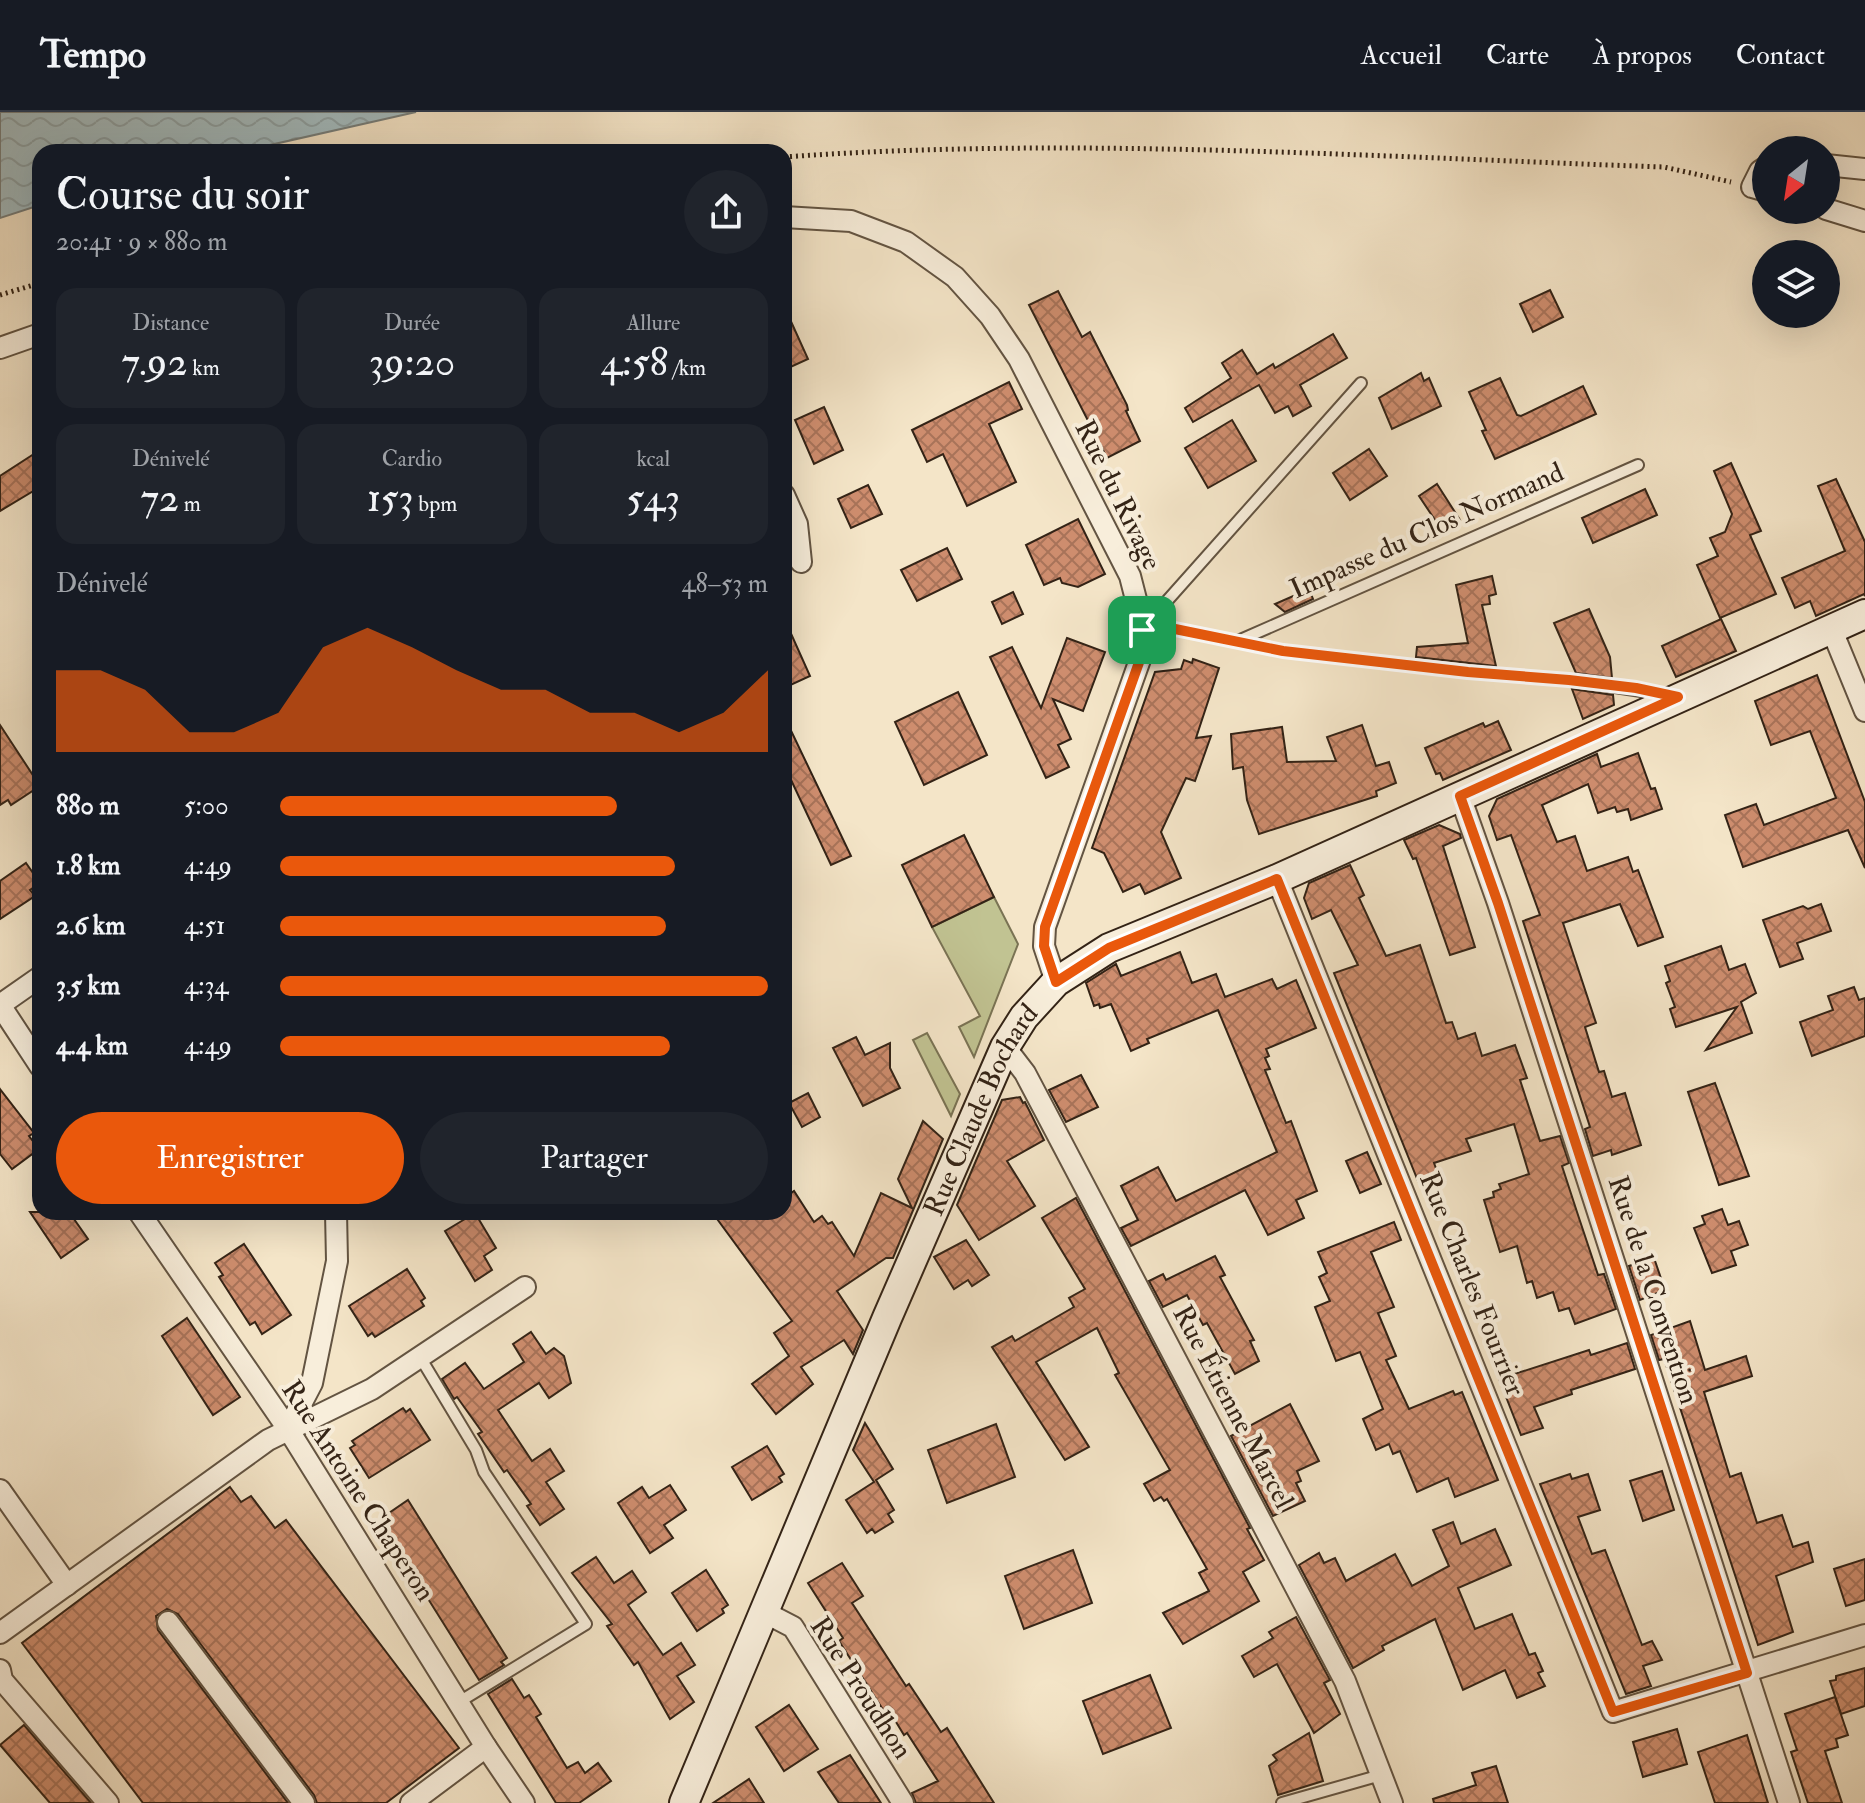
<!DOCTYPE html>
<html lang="fr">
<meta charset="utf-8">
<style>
:root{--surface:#171b24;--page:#20242c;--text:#f1f3f6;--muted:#9ea1a6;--line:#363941;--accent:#ea580c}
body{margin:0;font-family:"IM FELL Double Pica",serif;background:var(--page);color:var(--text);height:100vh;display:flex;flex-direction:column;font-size:30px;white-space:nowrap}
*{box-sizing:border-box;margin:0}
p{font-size:26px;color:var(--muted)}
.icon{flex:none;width:44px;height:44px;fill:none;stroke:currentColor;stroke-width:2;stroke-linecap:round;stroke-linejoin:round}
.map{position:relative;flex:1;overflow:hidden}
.drawer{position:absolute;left:32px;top:32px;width:760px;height:1076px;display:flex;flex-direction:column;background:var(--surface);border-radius:24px;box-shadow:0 8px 32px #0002}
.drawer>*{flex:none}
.needle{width:52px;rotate:210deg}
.tools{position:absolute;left:1752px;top:24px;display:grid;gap:16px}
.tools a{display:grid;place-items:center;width:88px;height:88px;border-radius:50%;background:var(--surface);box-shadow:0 8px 32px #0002;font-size:40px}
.pin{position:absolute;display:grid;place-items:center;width:68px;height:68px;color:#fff;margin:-34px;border-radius:16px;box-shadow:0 4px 12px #0006}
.round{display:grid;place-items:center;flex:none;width:84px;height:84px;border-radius:42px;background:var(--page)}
.head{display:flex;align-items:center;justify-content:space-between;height:136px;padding:0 24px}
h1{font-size:44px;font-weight:600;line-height:60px}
.figures{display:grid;grid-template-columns:repeat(3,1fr);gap:12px;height:136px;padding:8px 24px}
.figures div{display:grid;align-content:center;border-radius:20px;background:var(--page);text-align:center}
.figures b{font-size:40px;font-weight:600}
.figures small{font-size:22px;font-weight:400}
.figures p{font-size:22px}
.chart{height:224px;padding:16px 24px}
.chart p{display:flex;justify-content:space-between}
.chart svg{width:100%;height:144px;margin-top:8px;fill:var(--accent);opacity:.7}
.primary-button{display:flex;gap:16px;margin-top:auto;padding:16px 24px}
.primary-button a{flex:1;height:92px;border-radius:48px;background:var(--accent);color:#fff;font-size:32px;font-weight:600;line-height:92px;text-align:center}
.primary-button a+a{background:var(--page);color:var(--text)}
ul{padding:0 24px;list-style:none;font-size:26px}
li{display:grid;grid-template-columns:128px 96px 1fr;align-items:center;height:60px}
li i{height:20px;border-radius:10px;background:var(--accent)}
header{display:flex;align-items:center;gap:48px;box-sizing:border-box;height:112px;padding:0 40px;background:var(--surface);border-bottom:2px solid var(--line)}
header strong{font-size:38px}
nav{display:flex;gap:44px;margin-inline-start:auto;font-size:28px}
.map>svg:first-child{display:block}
.green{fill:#c1c392;stroke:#7a7354;stroke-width:2}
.water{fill:url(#water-waves);stroke:#767f7d;stroke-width:2}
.building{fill:url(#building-cross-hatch);stroke:#332316;stroke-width:2}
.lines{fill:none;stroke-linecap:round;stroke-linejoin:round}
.service-casing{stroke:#635442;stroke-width:14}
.minor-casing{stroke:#635442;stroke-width:24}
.secondary-casing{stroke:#332316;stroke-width:32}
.path{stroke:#332316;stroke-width:5;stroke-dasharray:2 4;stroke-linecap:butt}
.service{stroke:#f8eedb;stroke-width:10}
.minor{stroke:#f8eedb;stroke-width:20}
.secondary{stroke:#f8eedb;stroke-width:28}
.route-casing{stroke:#fff;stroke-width:16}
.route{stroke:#ea580c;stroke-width:10}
.labels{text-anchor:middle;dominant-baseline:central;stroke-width:8;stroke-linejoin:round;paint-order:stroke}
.street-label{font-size:28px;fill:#332316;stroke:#f8eedb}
</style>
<header>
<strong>Tempo</strong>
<nav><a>Accueil</a><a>Carte</a><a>À propos</a><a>Contact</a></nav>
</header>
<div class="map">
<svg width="1865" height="1691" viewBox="0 0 1865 1691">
<defs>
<pattern id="water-waves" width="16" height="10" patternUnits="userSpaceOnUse" patternTransform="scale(2)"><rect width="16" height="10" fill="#a2bcc1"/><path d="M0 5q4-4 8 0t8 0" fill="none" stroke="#8ca1a5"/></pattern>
<pattern id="building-cross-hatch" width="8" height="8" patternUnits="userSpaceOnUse" patternTransform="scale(2)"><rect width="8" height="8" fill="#ce8d6e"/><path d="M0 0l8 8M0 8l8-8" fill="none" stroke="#a87359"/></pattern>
</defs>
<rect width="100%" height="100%" fill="#f4e5c8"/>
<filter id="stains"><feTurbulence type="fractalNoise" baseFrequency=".0025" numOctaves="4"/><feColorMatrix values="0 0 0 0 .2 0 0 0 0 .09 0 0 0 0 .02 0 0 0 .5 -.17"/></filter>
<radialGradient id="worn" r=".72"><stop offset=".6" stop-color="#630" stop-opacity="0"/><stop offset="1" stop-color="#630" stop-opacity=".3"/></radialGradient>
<g class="green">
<polygon points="994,785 1018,832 974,945 959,915 980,904 932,815"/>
<polygon points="927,921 960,982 951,1004 913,928"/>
</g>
<polygon class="water" points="0,0 416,0 239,40 40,40 40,93 0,106"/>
<g class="building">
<polygon points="1550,178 1563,205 1533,220 1520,192"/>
<polygon points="1058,179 1082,225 1090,220 1127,293 1128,298 1126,299 1140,329 1107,346 1029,193"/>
<polygon points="784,194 808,247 784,258"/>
<polygon points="1333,222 1347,246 1300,273 1311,294 1293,304 1288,294 1275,301 1259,273 1193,310 1185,296 1231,266 1222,251 1242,238 1257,262 1273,252 1275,256"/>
<polygon points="1421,261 1424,269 1429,266 1441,294 1392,317 1379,286"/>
<polygon points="1500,266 1517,303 1521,304 1583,274 1596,302 1495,347 1482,319 1486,318 1469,280"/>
<polygon points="1009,270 1022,297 989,312 1016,370 967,394 943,342 927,350 912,318"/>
<polygon points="824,295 843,338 814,352 795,308"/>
<polygon points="1232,308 1256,349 1208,376 1185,336"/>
<polygon points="1369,337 1387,364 1350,388 1333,361"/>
<polygon points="40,338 40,375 0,399 0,364"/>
<polygon points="1731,351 1761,419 1750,423 1776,482 1720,506 1697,453 1718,444 1710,426 1725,420 1732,402 1714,359"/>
<polygon points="1836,367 1865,430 1865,484 1864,482 1816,504 1810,489 1795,496 1782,466 1845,439 1818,374"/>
<polygon points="1437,372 1460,408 1443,420 1419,384"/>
<polygon points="868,373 882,402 851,416 838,387"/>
<polygon points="1645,377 1657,403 1593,431 1582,406"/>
<polygon points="1078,407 1105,462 1078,475 1062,471 1060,466 1044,473 1026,433"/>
<polygon points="947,436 962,467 917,489 901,458"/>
<polygon points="1492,464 1496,482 1489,484 1490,492 1482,493 1496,554 1416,545 1417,535 1468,531 1456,473"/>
<polygon points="1309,477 1313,487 1285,500 1275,492"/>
<polygon points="1013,480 1023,502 1002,512 992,490"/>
<polygon points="1589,497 1610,545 1612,566 1576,561 1554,511"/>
<polygon points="784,506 810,564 784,576"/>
<polygon points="1721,507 1736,539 1676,565 1662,534"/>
<polygon points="1067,526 1105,540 1083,599 1053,587 1071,627 1058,633 1069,655 1046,666 990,545 1012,535 1041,596"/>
<polygon points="1193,547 1219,556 1196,626 1211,624 1195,669 1186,666 1161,720 1181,766 1145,782 1140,772 1123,780 1104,741 1092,736 1155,560 1181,557 1184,548 1192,551"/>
<polygon points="1817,563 1865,690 1865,756 1848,718 1743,755 1725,703 1756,692 1764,713 1836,686 1810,619 1771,633 1755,589"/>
<polygon points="1572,577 1613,583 1614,593 1583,607"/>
<polygon points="958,580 987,643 924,673 895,610"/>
<polygon points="784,604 851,744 831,753 784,653"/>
<polygon points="1498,609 1511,638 1443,668 1440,661 1436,662 1425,636 1483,611 1485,615"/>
<polygon points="0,613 40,674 11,693 8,688 0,693"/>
<polygon points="1362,613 1376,654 1389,650 1396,671 1376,679 1377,684 1259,722 1247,688 1243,655 1233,657 1231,622 1282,615 1287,650 1336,649 1327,625"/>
<polygon points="1638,641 1651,677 1655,676 1662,697 1631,708 1628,697 1617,700 1615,695 1598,701 1588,672 1542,693 1557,730 1575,724 1587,759 1628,745 1633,760 1638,758 1663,825 1638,834 1620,792 1563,811 1596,911 1585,915 1599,960 1604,959 1612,985 1625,981 1641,1033 1612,1043 1611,1038 1593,1044 1585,1017 1590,1015 1523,809 1540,803 1511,723 1497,728 1489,704 1497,687 1597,642 1601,655"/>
<polygon points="1439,713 1460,722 1461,726 1443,734 1475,835 1450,843 1416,746 1413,747 1404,728"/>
<polygon points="964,723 994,785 932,815 902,753"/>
<polygon points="26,751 40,771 30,778 35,784 0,807 0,769"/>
<polygon points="1350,753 1364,783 1359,786 1386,844 1420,833 1446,911 1452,910 1458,927 1475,921 1482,944 1515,933 1527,966 1520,968 1540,1029 1560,1024 1569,1051 1562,1054 1577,1100 1598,1163 1604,1162 1616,1197 1575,1212 1569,1196 1559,1199 1553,1180 1537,1186 1532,1169 1527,1171 1517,1134 1500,1140 1484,1088 1494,1085 1493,1080 1501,1077 1499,1072 1529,1062 1514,1012 1466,1027 1471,1039 1434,1051 1438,1062 1418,1069 1334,861 1358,853 1331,798 1312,807 1304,786 1309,771"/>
<polygon points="1821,792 1831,819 1797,831 1803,847 1780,855 1763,808 1803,794 1808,797"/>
<polygon points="1721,834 1729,858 1745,852 1756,881 1741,890 1752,921 1706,938 1737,895 1676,915 1670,897 1675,895 1666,871 1670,869 1665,854"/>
<polygon points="1180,840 1192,871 1216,862 1225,885 1272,867 1277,877 1296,868 1316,916 1266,937 1269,944 1265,946 1270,957 1265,958 1286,1011 1291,1009 1317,1079 1296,1088 1304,1106 1268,1123 1245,1078 1131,1134 1121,1116 1138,1108 1121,1074 1158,1055 1176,1089 1277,1040 1218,898 1147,927 1149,931 1131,939 1111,892 1100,896 1099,892 1094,894 1086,871 1116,852 1121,864"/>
<polygon points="1854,875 1859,888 1865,886 1865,924 1812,944 1800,910 1833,898 1828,884"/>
<polygon points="856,925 865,943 890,931 890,956 900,976 863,994 833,936"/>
<polygon points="1081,963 1098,995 1066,1010 1049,978"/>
<polygon points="1715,971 1749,1064 1719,1073 1688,980"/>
<polygon points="0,977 34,1021 29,1024 39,1037 12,1057 0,1042"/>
<polygon points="808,981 820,1005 802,1015 789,991"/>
<polygon points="1020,985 1023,991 1025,990 1044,1028 1007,1049 1035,1094 979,1128 957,1093 1002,988"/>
<polygon points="923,1009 943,1027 893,1146 886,1146 837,1179 863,1218 853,1242 844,1228 801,1255 813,1272 776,1302 752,1272 789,1244 774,1221 792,1209 712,1100 784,1100 784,1086 794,1079 814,1110 822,1104 828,1112 832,1110 854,1144 881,1081 912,1096 898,1067"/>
<polygon points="1367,1040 1381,1072 1360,1081 1346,1049"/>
<polygon points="1076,1086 1250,1416 1247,1417 1264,1448 1243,1460 1259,1489 1183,1532 1163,1501 1209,1479 1199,1461 1207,1457 1167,1387 1164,1389 1161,1385 1154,1389 1144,1372 1170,1358 1115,1263 1119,1261 1097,1216 1036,1250 1089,1335 1065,1348 992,1235 1012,1224 1015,1229 1074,1195 1069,1186 1085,1177 1042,1106"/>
<polygon points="1722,1097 1728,1113 1739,1109 1748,1133 1731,1139 1736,1153 1712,1161 1694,1116 1705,1112 1702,1104"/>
<polygon points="30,1100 69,1100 88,1127 61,1146"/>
<polygon points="475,1101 496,1136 484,1144 492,1158 475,1169 445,1119"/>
<polygon points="1394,1110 1401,1128 1371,1140 1394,1195 1378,1201 1396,1244 1386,1248 1409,1297 1453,1279 1455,1283 1462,1280 1498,1368 1455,1385 1448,1366 1417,1380 1400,1339 1393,1342 1389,1332 1376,1338 1363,1307 1383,1297 1360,1240 1336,1249 1315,1195 1330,1189 1319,1165 1327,1161 1318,1140"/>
<polygon points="966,1128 989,1163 972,1174 968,1168 954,1177 934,1145"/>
<polygon points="244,1132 291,1203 262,1222 255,1210 250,1213 239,1196 219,1165 223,1163 215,1151"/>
<polygon points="1215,1144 1225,1163 1220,1165 1254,1228 1250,1229 1259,1249 1235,1262 1207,1211 1203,1213 1187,1183 1163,1195 1149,1169 1163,1162 1166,1168"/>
<polygon points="1654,1146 1665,1178 1640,1188 1629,1154"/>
<polygon points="407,1157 425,1186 421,1189 424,1194 375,1225 372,1221 368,1224 349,1194"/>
<polygon points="187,1206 240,1285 213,1303 162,1224"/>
<polygon points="1690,1209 1705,1258 1746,1244 1752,1264 1704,1280 1730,1365 1741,1361 1757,1411 1782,1403 1793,1435 1808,1430 1813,1450 1776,1464 1793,1520 1758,1533 1664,1247 1659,1248 1651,1223"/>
<polygon points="531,1220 546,1242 554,1236 564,1244 571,1271 549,1286 539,1271 498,1298 532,1349 550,1337 564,1359 546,1370 564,1397 540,1413 527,1394 531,1392 507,1358 504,1360 478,1322 482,1320 457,1285 454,1287 442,1267 465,1251 484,1277 524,1250 513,1232"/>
<polygon points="1627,1231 1635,1257 1571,1278 1572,1282 1534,1295 1543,1316 1521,1323 1499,1267 1589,1238 1591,1243"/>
<polygon points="1290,1292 1319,1349 1297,1359 1301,1369 1296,1371 1305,1389 1273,1404 1231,1324"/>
<polygon points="403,1296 406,1300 410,1297 430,1328 369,1366 350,1336 355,1333 352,1329"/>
<polygon points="865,1311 893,1357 876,1368 894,1398 888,1402 893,1410 875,1421 872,1417 867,1421 846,1388 874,1370 853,1338"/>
<polygon points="996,1312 1015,1365 947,1391 928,1338"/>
<polygon points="767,1334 784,1362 779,1365 782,1370 752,1388 732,1355"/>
<polygon points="1662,1359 1674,1398 1643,1409 1630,1369"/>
<polygon points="1570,1362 1572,1367 1588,1362 1600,1398 1578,1405 1592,1442 1605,1438 1642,1533 1652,1529 1662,1548 1643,1554 1651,1574 1626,1582 1540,1372"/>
<polygon points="670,1373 686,1398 664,1413 673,1426 650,1441 618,1391 642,1375 649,1386"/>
<polygon points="230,1375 241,1390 251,1384 275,1416 286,1408 459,1636 386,1691 317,1691 314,1683 178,1502 167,1497 156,1504 158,1518 288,1691 143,1691 22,1531"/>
<polygon points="408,1388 507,1546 501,1550 504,1553 479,1568 383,1415 390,1410 386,1403"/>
<polygon points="1453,1410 1461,1432 1495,1417 1511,1453 1458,1476 1475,1517 1512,1502 1529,1543 1535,1541 1543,1559 1538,1561 1545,1574 1517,1586 1505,1558 1463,1578 1435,1507 1382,1534 1384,1538 1353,1556 1299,1453 1319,1441 1324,1451 1335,1446 1346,1469 1395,1442 1412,1474 1449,1454 1433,1418"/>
<polygon points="1073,1438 1092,1491 1024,1517 1005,1464"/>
<polygon points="596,1445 614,1471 632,1459 646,1480 628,1493 663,1543 681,1531 695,1553 677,1564 694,1590 670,1607 638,1550 634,1553 607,1514 612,1512 572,1461"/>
<polygon points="1865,1447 1865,1488 1846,1494 1834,1457"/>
<polygon points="842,1451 863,1484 852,1491 906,1574 909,1572 941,1620 947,1616 994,1691 916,1691 912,1681 938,1669 907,1621 904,1623 893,1605 889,1607 839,1529 843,1526 808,1471"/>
<polygon points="706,1458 728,1493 722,1497 724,1501 697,1519 672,1481"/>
<polygon points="1296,1505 1330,1568 1324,1571 1340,1602 1314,1621 1277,1552 1254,1565 1242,1544 1273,1526 1269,1520"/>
<polygon points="1865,1556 1865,1594 1841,1602 1830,1569 1836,1568 1836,1564"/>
<polygon points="1150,1563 1171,1616 1103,1642 1083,1589"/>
<polygon points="512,1567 524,1586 529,1583 541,1602 536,1605 567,1656 578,1650 585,1661 598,1651 611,1669 579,1691 556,1691 488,1582"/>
<polygon points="1835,1585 1848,1623 1836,1627 1838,1635 1825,1639 1842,1691 1808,1691 1791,1640 1797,1638 1785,1602"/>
<polygon points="789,1593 818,1637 784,1659 756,1615"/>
<polygon points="24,1613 91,1691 50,1691 0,1633"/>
<polygon points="1677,1617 1687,1652 1643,1665 1633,1630"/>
<polygon points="1309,1621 1323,1669 1278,1683 1269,1654 1277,1648 1273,1643"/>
<polygon points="1747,1623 1768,1691 1715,1691 1698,1640"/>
<polygon points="850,1643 881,1691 839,1691 818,1660"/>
<polygon points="1496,1654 1508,1691 1434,1691 1433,1687 1476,1673 1472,1661"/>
<polygon points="749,1667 764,1691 713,1691"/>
</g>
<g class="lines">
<g class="service-casing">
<g id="service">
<polyline points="1142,517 1361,271"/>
<polyline points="1142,518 1175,517 1283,539 1468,560 1569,568 1667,583"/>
<polyline points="1238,529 1638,353"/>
<polyline points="420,1245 476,1338 484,1360 586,1512 459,1590"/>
<polyline points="1282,1691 1381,1663"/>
</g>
</g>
<g class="minor-casing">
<g id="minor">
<polyline points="1826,53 1865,57"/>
<polyline points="1766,55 1760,59 1752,75 1766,79"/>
<polyline points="1826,97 1865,109"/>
<polyline points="784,105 851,109 906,130 955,165 990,204 1019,247 1130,464 1141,507 1142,542 1045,815 1044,834 1056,870"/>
<polyline points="0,236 40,222"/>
<polyline points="784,383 797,412 801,450"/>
<polyline points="1831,516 1865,599"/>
<polyline points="1460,684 1498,791 1789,1691"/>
<polyline points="1277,767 1613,1600 1865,1523"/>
<polyline points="0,893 40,954"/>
<polyline points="0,893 40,865"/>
<polyline points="1005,935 1025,961 1345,1569 1392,1691"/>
<polyline points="139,1100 288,1317 486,1635 524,1691"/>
<polyline points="288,1317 312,1271 337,1149 336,1100"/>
<polyline points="0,1378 67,1473"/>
<polyline points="764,1500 793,1515 903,1691"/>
<polyline points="168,1510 304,1691"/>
<polyline points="0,1521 268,1328 372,1277 525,1175"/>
<polyline points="0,1558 2,1568 108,1691"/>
<polyline points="411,1691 486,1635"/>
</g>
</g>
<g class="secondary-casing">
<g id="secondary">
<path id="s1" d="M684,1691l203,-485 118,-271 19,-30 32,-35 53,-34 168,-69 588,-265"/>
</g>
</g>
<g class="path">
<path d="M784,45c293,-21 587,0 880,10l67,15"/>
<polyline points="0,183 40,171"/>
</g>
<use href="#service" class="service"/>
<use href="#minor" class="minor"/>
<use href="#secondary" class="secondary"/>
</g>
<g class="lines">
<g class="route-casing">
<polygon id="route" points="1175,517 1283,539 1468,560 1569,568 1636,576 1678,585 1460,684 1498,791 1747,1561 1613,1600 1277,767 1109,836 1056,870 1044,834 1045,815 1142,542 1142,518"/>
</g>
<use href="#route" class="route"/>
</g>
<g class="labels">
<g class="street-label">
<text transform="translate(1118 383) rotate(64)">Rue du Rivage</text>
<text transform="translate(1427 419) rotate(-24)">Impasse du Clos Normand</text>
<text stroke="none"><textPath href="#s1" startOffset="754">Rue Claude Bochard</textPath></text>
<text transform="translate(1472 1172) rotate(68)">Rue Charles Fourrier</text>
<text transform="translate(1653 1178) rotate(72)">Rue de la Convention</text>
<text transform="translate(1233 1295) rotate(62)">Rue Étienne Marcel</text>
<text transform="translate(358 1379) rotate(57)">Rue Antoine Chaperon</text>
<text transform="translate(861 1576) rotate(57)">Rue Proudhon</text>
</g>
</g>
<rect width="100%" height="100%" filter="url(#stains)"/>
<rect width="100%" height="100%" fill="url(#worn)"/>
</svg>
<div class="tools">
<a><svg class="needle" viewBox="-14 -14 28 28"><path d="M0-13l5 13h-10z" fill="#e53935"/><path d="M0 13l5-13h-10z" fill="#9ea1a6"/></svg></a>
<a><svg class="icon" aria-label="layers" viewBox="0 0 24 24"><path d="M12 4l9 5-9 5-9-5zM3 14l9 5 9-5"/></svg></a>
</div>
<div class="pin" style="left:1142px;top:518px;background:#1e9e55"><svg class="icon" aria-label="arrive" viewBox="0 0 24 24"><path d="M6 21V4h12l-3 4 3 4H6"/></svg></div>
<section class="drawer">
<div class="head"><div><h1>Course du soir</h1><p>20:41 · 9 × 880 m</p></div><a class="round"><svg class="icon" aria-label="share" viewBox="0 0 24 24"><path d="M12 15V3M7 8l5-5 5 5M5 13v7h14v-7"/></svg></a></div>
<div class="figures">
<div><p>Distance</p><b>7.92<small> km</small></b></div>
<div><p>Durée</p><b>39:20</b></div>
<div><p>Allure</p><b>4:58<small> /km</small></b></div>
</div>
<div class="figures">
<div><p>Dénivelé</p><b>72<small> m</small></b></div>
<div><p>Cardio</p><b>153<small> bpm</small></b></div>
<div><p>kcal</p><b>543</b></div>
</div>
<div class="chart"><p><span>Dénivelé</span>48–53 m</p>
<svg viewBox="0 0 160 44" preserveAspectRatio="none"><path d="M0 44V19L10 19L20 25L30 38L40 38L50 32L60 12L70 6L80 12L90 19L100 25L110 25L120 32L130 32L140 38L150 32L160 19V44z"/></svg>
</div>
<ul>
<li><b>880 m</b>5:00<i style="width:69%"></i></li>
<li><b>1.8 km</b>4:49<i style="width:81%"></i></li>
<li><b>2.6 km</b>4:51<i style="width:79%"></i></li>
<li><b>3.5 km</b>4:34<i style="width:100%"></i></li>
<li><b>4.4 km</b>4:49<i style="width:80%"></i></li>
</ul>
<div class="primary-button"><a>Enregistrer</a><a>Partager</a></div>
</section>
</div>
